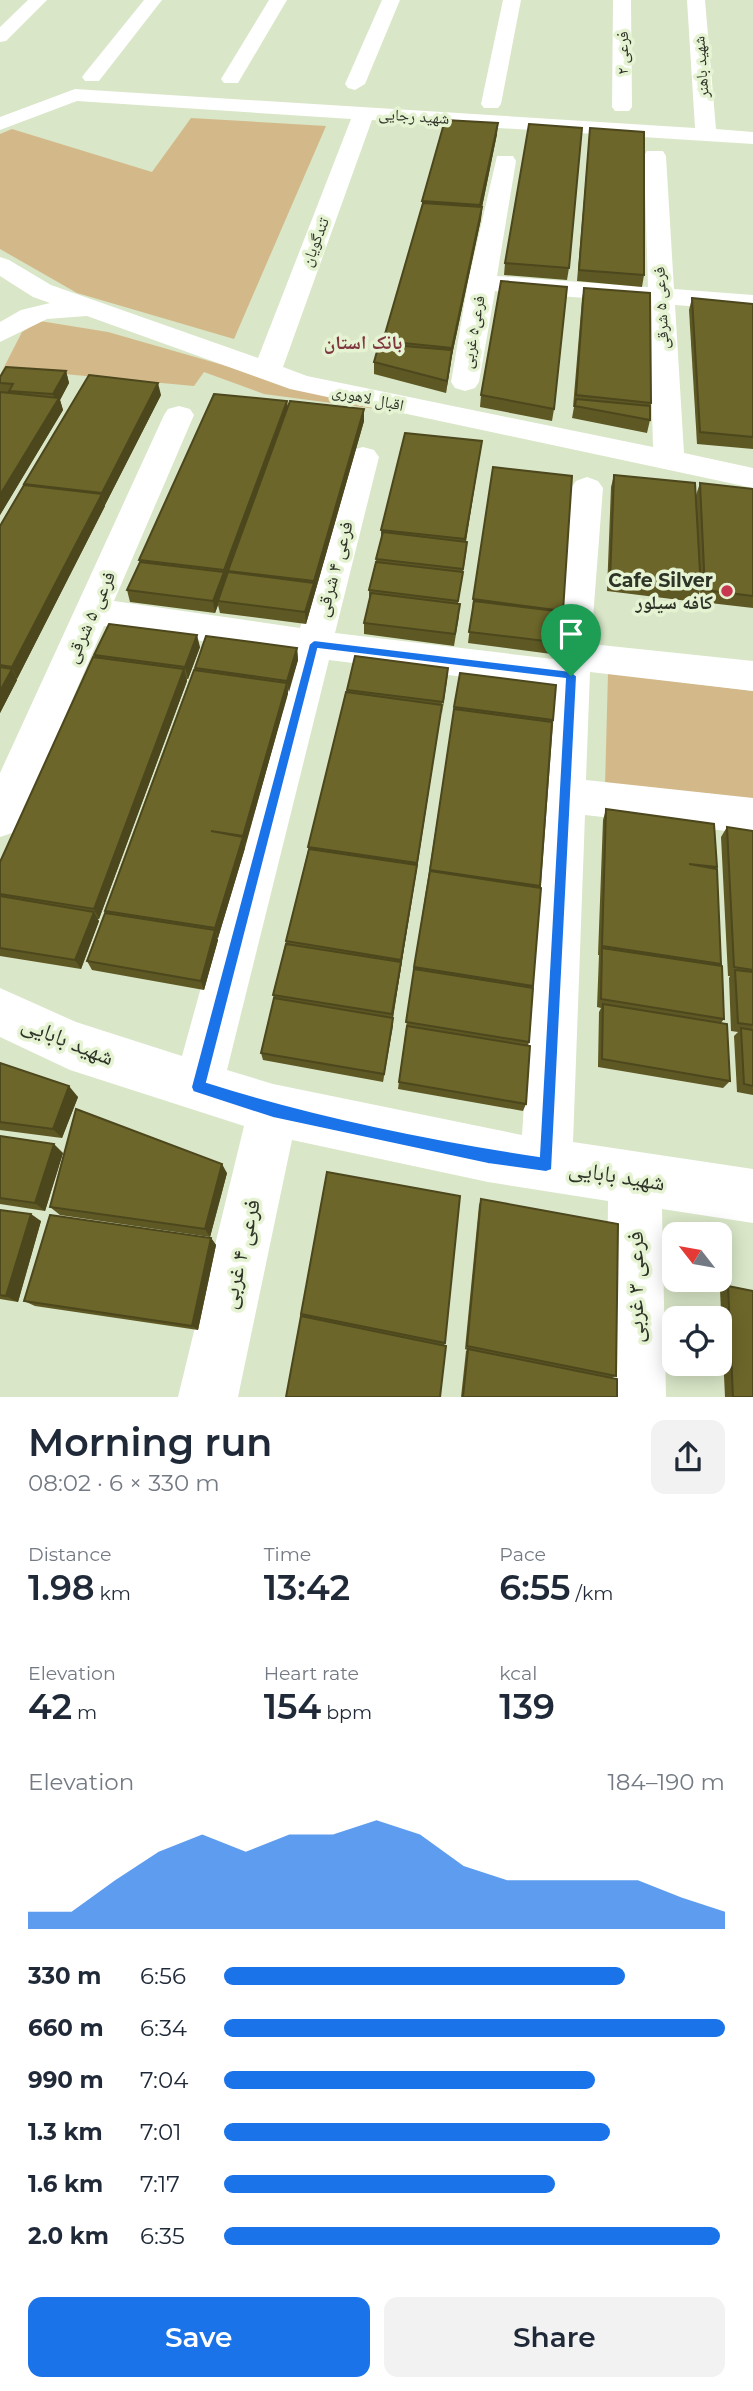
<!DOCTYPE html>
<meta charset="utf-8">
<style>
:root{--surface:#fff;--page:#f2f2f3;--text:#1f2937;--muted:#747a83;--accent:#1a73e8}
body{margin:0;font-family:Montserrat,"Noto Naskh Arabic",sans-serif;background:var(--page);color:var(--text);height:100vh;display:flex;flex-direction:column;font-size:26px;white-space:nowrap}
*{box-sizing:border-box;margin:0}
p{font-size:23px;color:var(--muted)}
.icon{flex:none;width:38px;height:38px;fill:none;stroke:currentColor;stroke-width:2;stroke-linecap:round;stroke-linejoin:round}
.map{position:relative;height:1397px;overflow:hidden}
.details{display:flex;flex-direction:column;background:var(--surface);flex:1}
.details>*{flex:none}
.needle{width:46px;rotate:301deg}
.tools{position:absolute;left:662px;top:1222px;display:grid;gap:14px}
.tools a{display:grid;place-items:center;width:70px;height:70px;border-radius:14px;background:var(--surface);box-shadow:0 4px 18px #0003;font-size:35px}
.pin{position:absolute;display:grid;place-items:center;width:60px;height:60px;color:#fff;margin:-72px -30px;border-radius:50% 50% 50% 0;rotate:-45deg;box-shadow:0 0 7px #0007}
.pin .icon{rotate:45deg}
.round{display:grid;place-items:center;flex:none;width:74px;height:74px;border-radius:14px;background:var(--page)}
.overview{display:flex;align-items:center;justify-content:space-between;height:119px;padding:0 28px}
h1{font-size:38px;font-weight:600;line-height:52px}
.stats{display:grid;grid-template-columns:repeat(3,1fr);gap:10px;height:119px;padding:7px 28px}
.stats div{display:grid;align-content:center}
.stats b{font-size:35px;font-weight:600}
.stats small{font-size:19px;font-weight:400}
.stats p{font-size:19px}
.chart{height:196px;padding:14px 28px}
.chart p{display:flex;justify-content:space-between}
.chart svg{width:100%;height:126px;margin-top:7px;fill:var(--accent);opacity:.7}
.primary-button{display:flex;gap:14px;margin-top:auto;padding:14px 28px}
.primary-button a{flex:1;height:80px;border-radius:14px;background:var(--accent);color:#fff;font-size:28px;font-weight:600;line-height:80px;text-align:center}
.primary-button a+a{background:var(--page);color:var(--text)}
ul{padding:0 28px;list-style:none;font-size:23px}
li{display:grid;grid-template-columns:112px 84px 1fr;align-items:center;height:52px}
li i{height:18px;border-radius:9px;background:var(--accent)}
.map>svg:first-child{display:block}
.green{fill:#d3b98a}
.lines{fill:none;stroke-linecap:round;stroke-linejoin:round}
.minor{fill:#fff;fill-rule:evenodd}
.wall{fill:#5e5824}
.shaded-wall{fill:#4c471d}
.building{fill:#6d662a;stroke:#4c471d;stroke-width:2}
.route{fill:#1a73e8;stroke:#fff;stroke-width:2;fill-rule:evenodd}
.poi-dot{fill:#c73750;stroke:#e6f3d3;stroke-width:2.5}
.labels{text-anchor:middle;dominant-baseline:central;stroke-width:7;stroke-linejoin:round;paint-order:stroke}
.far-street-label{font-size:16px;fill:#2e3327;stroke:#e6f3d3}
.far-quarter-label{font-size:19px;font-weight:bold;fill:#7f373f;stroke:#e6f3d3}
.street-label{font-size:19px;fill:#2e3327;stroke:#e6f3d3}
.poi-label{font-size:19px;font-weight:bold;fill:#2e3327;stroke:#e6f3d3;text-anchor:end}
.near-street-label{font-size:23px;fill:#2e3327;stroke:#e6f3d3}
</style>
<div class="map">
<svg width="753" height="1397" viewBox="0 0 753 1397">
<rect width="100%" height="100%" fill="#d9e6c7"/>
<g class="green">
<polygon points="191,118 326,126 234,339 77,293 0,249 0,134 12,129 152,172"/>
<polygon points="40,321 108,332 376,409 264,394 204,372 194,386 64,374 1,373 22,332"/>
<polygon points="608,673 753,691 753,806 605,786"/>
</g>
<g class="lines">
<g class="minor">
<polygon points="28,0 47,0 6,41 0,42 0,27"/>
<polygon points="144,0 162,0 99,81 85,81 82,77 85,73"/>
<polygon points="269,0 287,0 238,83 224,83 221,79"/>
<polygon points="382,0 400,0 365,84 355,90 348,88 345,84"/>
<polygon points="503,0 521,0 501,104 498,108 484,108 481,104"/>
<polygon points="613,0 631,0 632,107 629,111 615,111 612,107"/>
<polygon points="687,0 705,0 716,129 753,132 753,144 372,120 283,367 307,376 653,447 649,303 495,291 479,382 475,388 465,391 455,388 451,382 468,282 497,156 513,156 516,161 497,276 648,287 644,156 647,151 663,151 666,156 674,289 753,295 753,311 675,305 684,453 753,468 753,488 290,389 87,316 47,319 0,342 0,322 21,310 50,303 33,297 0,276 0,257 9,260 51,285 258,358 351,119 77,101 0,130 0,117 75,89 695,128"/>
<path d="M179,406l11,3 4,6 -80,186 186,27 47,-171 5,-7 11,-3 11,3 5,7 -44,176 218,26 18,-171 5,-7 11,-4 11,4 5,7 -12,156 162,17v30l-163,-19 -4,108 167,18v36l-168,-19 -12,327 180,27v54l-91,-14 4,188h-60l2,-196 -120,-19 -196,-42 -54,257h-60l66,-271 -174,-56 -70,-33v-49l76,34 106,34 111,-401 -189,-29 -89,206 -15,5v-64l164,-358 4,-6zM329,660l222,28 -29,447 -249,-51 -46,-14z"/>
</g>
</g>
<g class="wall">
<polygon points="590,128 644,275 642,287 577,281"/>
<polygon points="497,134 482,207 481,219 451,360 446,393 374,374 374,362 383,344 422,207 422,201"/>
<polygon points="505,263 569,268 567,280 504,275"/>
<polygon points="584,288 651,403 650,420 647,433 572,418 574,407 573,407 582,299"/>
<polygon points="692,298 753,304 753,449 697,444 689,310"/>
<polygon points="66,371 69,383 60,400 63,410 0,515 0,377"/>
<polygon points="161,395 105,505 105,506 17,679 16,678 17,680 0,713 0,526 25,485 24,484"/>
<polygon points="481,395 554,409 552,421 480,407"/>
<polygon points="287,401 288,409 364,409 364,421 306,624 220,613 218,605 215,613 130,602 127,590 140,562 139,560"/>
<polygon points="480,453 466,542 467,542 466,554 458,603 459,616 454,646 364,634 364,623 369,601 369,590 381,538 381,530"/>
<polygon points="614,475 696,495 700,483 753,489 753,608 701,602 700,591 696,602 607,591 611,487"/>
<polygon points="572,476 563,612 562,643 559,655 468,643 472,611 473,599"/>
<polygon points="200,647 188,679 187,679 187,681 99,919 97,919 99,921 81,969 0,956 0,862 95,658 94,655"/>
<polygon points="297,648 298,660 288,692 245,848 218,938 217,938 218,940 204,990 92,970 87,961 106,913 105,911 195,671 195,668"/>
<polygon points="448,668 383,1082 263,1060 261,1053 274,999 273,995 347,690"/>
<polygon points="460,673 556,685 529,1042 528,1046 526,1104 523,1111 398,1089 414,967"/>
<polygon points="606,809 717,867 721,964 720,966 724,1019 721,1023 730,1081 723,1088 598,1067 599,1012 601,1008 597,1007 599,955 598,955 603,820"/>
<polygon points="727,827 753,831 753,1095 737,1092 734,1036 738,1032 731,1031 729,978 730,976 728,976 721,837"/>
<polygon points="0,1063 78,1097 62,1138 0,1130"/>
<polygon points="0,1136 63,1153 45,1211 0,1204"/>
<polygon points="227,1173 210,1237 60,1215 50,1207"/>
<polygon points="481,1199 616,1376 611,1378 617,1397 461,1397 466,1351 467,1350 465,1349 479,1205"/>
<polygon points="0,1210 41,1221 18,1302 0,1299"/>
<polygon points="211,1238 216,1245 198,1330 35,1306 24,1301"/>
<polygon points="728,1286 753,1397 725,1397 720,1290"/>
<polygon points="301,1314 445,1343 444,1346 302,1316"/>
</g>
<g class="shaded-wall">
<polygon points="498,123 497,134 480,217 480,205"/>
<polygon points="482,207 481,219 451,360 452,348"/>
<polygon points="452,350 451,362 446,393 447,381"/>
<polygon points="66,371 69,383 60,400 63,410 0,515 0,495 56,403 53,394"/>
<polygon points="158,383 161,395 105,505 102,493"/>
<polygon points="287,401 288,413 228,571 229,575 218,601 218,605 215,613 213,601"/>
<polygon points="364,409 364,421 306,624 305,612"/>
<polygon points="482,441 480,453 464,551 465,539"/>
<polygon points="102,494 105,506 17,679 12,667"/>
<polygon points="197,635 200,647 188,679 185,667"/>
<polygon points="297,648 298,660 289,692 287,681"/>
<polygon points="448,668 447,680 442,714 443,702"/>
<polygon points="12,669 17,680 0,713 0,691"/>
<polygon points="184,669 187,681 99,919 94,909"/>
<polygon points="287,683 288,694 245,846 243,836"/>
<polygon points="442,705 416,875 392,1023 392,1014"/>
<polygon points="243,837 245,848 218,938 215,928"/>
<polygon points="94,912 99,921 81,969 75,960"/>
<polygon points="215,930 218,940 204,990 201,981"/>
<polygon points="393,1018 393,1026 383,1082 384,1074"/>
<polygon points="69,1086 78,1097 62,1138 53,1129"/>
<polygon points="54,1144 63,1153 45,1211 35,1203"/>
<polygon points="222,1164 227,1173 210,1237 205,1229"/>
<polygon points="31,1214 41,1221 18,1302 6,1296"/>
<polygon points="211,1238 216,1245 198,1330 192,1326"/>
</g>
<g class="building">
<polygon points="445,120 498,123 480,205 422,201"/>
<polygon points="529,124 582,128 569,268 505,263"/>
<polygon points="590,128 644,132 644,275 579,270"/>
<polygon points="423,203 482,207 452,348 383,341"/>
<polygon points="501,281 567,287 554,409 481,395"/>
<polygon points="584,288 650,293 651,403 576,395"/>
<polygon points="692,298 753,304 753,437 700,432"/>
<polygon points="379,344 452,350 447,381 374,362"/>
<polygon points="6,367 66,371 53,394 9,391 13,384 0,383 0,377"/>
<polygon points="89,375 158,383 102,493 24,484"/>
<polygon points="0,392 59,398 0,495"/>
<polygon points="214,394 287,401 224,570 139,560"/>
<polygon points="576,399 650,406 650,420 575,406"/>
<polygon points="290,401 364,409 314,581 228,571"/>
<polygon points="405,433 482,441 465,539 381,530"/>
<polygon points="493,467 572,476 563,611 473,599"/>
<polygon points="614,475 695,483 701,590 610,579"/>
<polygon points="700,483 753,489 753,596 705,590"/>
<polygon points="24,485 102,494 12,667 0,665 0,526"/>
<polygon points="383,532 467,542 463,569 376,559"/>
<polygon points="140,562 224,572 213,601 127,590"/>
<polygon points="376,562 463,572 458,601 369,590"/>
<polygon points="228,572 314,583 305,612 218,601"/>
<polygon points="371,593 460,604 455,634 364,623"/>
<polygon points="474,601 564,612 562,643 469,632"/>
<polygon points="109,624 197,635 185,667 94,655"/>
<polygon points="206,636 297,648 287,681 195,668"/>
<polygon points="355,656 448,668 443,702 347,690"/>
<polygon points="93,657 184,669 94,909 0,894 0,862"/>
<polygon points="0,667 12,669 0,691"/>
<polygon points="194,670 287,683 243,836 211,831 243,837 215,928 105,911"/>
<polygon points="460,673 556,685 553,720 454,707"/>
<polygon points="346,692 442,705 417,863 308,847"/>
<polygon points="454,709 552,722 540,886 430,870"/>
<polygon points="606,809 714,824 717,867 689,864 717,869 721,964 602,946"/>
<polygon points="727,827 753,831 753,970 734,967"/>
<polygon points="309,849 417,865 401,960 286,941"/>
<polygon points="430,871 541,888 533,986 414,967"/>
<polygon points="0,896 94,912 75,960 0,948"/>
<polygon points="105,913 215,930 201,981 87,961"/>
<polygon points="286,944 401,962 392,1014 273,995"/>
<polygon points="602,948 722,966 724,1019 601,999"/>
<polygon points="414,969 533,988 529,1042 406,1022"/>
<polygon points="735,970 753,972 753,1025 738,1023"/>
<polygon points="274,998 393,1018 384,1074 261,1053"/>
<polygon points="603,1004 727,1024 730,1081 602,1059"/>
<polygon points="407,1026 530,1046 526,1104 399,1082"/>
<polygon points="741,1028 753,1030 753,1086 744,1084"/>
<polygon points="0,1063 69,1086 53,1129 0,1122"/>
<polygon points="76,1109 222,1164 205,1229 50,1207"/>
<polygon points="0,1136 54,1144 35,1203 0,1198"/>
<polygon points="327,1172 460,1196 445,1343 301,1314"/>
<polygon points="481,1199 618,1224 616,1376 467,1346"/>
<polygon points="0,1210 31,1214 6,1296 0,1295"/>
<polygon points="50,1215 211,1238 192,1326 24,1301"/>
<polygon points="728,1286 753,1291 753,1397 733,1397"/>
<polygon points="301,1316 446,1346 440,1397 286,1397"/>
<polygon points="468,1349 617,1379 617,1397 463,1397"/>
</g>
<path class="route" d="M314,640l257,31 6,5 -25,494 -6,2 -58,-8 -215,-46 -80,-26 -2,-5 118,-443zM318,649l247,30 -26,477c-112,-17 -225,-40 -332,-74z"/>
<circle class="poi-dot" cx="727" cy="591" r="7"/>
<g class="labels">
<g class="far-street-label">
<text transform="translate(622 53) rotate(-90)">فرعی ۲</text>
<text transform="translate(701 67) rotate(-94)">شهید باهنر</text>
<text transform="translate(414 116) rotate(4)">شهید رجایی</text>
<text transform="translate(315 242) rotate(-69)">تندگویان</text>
<text transform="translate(661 308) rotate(-93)">فرعی ۵ شرقی</text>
<text transform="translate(473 332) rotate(-80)">فرعی۵ غربی</text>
<text transform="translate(368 398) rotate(12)">اقبال لاهوری</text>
</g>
<g class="far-quarter-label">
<text x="363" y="342">بانک استان</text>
</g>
<g class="street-label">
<text transform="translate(334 569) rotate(-75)">فرعی ۴ شرقی</text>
<text transform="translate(90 617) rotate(-66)">فرعی ۵ شرقی</text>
</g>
<g class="poi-label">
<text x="713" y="580">Cafe Silver<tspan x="713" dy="22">کافه سیلور</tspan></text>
</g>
<g class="near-street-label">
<text transform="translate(68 1040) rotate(22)">شهید بابایی</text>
<text transform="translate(617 1175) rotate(9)">شهید بابایی</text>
<text transform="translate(240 1254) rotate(-77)">فرعی ۴ غربی</text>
<text transform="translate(635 1287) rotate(-90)">فرعی ۳ غربی</text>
</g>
</g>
</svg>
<div class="tools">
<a><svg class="needle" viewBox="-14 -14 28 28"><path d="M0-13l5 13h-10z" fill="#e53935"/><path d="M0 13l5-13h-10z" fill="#747a83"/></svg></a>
<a><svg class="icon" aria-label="locate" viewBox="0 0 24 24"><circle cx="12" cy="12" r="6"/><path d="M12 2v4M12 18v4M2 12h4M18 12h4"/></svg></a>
</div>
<div class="pin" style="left:571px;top:676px;background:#1e9e55"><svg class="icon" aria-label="arrive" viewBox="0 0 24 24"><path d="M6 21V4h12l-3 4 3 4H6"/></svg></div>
</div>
<section class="details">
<div class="overview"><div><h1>Morning run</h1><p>08:02 · 6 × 330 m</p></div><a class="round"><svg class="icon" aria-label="share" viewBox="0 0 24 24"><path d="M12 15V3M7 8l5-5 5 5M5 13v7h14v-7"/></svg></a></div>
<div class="stats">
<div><p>Distance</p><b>1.98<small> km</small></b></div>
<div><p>Time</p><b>13:42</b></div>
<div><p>Pace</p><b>6:55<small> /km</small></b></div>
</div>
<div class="stats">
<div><p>Elevation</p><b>42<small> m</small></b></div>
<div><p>Heart rate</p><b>154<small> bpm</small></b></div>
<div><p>kcal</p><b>139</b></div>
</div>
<div class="chart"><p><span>Elevation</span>184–190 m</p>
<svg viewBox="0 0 160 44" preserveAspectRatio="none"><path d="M0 44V38L10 38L20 27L30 17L40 11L50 17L60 11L70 11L80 6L90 11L100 22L110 27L120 27L130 27L140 27L150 33L160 38V44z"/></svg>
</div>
<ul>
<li><b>330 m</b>6:56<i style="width:80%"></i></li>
<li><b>660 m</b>6:34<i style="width:100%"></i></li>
<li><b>990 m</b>7:04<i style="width:74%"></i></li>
<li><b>1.3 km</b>7:01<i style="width:77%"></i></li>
<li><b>1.6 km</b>7:17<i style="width:66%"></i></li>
<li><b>2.0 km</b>6:35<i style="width:99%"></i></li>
</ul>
<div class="primary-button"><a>Save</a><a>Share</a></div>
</section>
